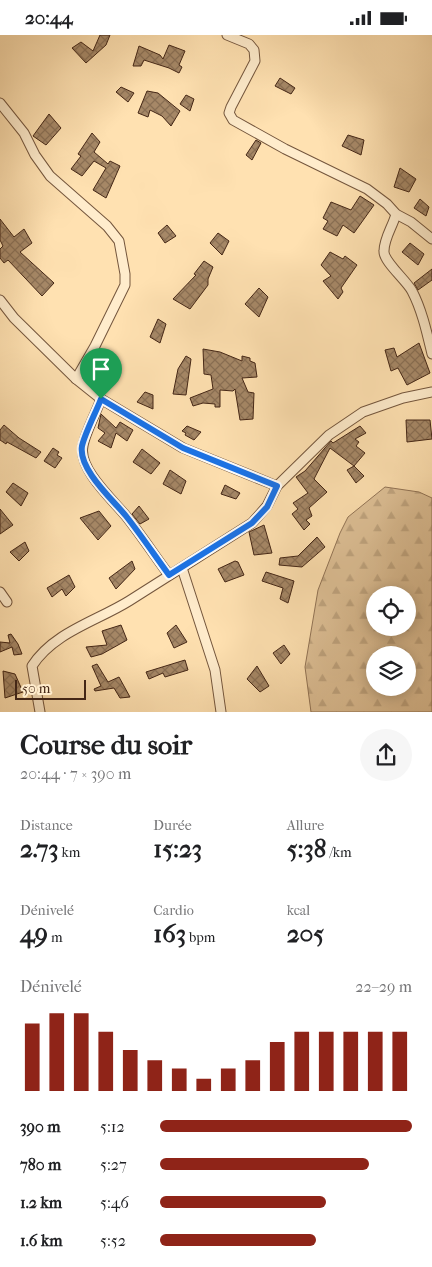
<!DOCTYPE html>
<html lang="fr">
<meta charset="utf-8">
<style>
:root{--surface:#fff;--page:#f6f6f6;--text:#202124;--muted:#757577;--accent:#8f2418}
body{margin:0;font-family:"IM FELL French Canon",serif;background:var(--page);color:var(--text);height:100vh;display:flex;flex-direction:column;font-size:19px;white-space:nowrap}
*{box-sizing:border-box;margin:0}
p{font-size:16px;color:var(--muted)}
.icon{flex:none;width:28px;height:28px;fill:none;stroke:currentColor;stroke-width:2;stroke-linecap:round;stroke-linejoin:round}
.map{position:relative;height:677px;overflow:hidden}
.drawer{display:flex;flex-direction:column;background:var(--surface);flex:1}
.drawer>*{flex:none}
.tools{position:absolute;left:366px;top:551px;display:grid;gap:10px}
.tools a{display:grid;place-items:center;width:50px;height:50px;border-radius:50%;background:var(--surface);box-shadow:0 2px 12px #0003;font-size:25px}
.scale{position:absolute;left:15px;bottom:12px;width:71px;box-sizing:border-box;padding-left:5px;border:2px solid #452716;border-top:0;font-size:14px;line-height:18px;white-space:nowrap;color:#452716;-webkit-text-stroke:4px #ffeccc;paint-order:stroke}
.pin{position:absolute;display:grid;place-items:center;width:42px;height:42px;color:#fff;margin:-51px -21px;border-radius:50% 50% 50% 0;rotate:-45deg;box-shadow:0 0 5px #0007}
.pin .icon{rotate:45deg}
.round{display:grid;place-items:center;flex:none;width:52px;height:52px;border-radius:26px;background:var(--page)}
.summary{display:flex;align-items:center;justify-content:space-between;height:85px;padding:0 20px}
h1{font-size:28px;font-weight:700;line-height:38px}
.figures{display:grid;grid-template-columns:repeat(3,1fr);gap:8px;height:85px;padding:5px 20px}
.figures div{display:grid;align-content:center}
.figures b{font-size:25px;font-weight:700}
.figures small{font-size:14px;font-weight:400}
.figures p{font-size:14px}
.chart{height:140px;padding:10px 20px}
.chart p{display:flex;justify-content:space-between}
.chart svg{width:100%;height:90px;margin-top:5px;stroke:var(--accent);stroke-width:6}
ul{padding:0 20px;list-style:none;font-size:16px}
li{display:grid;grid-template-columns:80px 60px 1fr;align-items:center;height:38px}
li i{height:12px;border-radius:6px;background:var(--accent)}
.status{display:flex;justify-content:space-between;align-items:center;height:35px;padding:0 25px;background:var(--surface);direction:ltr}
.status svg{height:14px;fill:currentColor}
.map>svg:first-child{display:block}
.forest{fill:url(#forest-firs);stroke:#927456;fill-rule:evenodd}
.building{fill:url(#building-cross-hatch);stroke:#452716}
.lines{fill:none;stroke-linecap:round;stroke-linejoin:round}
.street-casing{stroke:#74563d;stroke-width:11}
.street{stroke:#ffeccc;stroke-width:9}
.route-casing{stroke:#fff;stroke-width:10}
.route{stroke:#1a73e8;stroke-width:6}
</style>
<div class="status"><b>20:44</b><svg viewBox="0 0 49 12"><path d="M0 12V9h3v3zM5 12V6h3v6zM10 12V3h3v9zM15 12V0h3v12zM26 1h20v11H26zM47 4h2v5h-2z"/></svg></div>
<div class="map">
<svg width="432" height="677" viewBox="0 0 432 677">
<defs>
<pattern id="forest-firs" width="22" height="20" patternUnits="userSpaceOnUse" patternTransform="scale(1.25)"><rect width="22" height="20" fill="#dfc197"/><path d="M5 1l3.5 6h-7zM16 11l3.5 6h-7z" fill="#c1a681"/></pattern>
<pattern id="building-cross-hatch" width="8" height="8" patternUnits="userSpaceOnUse" patternTransform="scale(1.25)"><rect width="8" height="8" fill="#a68867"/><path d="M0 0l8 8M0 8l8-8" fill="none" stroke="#896f54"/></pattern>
</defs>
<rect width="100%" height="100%" fill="#ffe1b1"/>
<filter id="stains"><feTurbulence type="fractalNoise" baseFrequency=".004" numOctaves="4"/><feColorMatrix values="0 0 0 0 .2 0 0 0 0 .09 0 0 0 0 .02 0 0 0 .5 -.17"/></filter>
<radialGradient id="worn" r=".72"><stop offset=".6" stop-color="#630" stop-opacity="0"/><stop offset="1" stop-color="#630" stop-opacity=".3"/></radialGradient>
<path class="forest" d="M385,452l34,5 13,6v214h-121l-6,-45 13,-77 22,-57 8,-16zM375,560h33v32h-33zM375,620h33v32h-33z"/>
<g class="building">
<polygon points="100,0 110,0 106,10 86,28 72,13 81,7 93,16"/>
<polygon points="169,10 185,16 179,30 182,32 179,38 169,33 144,25 141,31 133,31 139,11 160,20 163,24"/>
<polygon points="280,43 295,53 291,59 275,51"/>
<polygon points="121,52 134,58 128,67 116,57"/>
<polygon points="147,56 158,58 180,76 171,91 162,81 150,75 148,82 138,78"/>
<polygon points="186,60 194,64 190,76 180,69"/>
<polygon points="49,79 61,93 46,110 33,101"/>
<polygon points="92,98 100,107 94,117 108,129 110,126 120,131 106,163 93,155 106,133 94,126 82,141 71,134 81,121 78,119"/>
<polygon points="348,100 364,105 361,120 342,111"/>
<polygon points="256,105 261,108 252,125 246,120"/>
<polygon points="400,133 416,144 409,157 394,152"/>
<polygon points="360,161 374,170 354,198 343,190 337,201 323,194 328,186 323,183 331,167 351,175"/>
<polygon points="420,164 429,172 426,181 414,173"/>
<polygon points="0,184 14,202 24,194 32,208 20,217 54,248 42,261 8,225 4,228 0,223 0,214 3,211 0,205"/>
<polygon points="167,190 176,201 165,208 158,198"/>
<polygon points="218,198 229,206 222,220 210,208"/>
<polygon points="410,208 424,219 418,230 402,217"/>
<polygon points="330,217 343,224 345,221 357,230 341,253 343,257 338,264 323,246 331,241 321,230"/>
<polygon points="204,226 213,232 208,244 208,250 190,274 173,264 196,240 194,239"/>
<polygon points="432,234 432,245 418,255 414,248"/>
<polygon points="259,253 268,262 259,282 245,269"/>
<polygon points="158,284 166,289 160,308 150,302"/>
<polygon points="419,308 430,338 407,350 398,333 391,336 385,315 394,313 397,322"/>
<polygon points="203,314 220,317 242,326 242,321 250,323 250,326 255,328 257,342 242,343 248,357 254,358 253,384 240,385 235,354 233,356 220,355 220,372 215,372 215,369 203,368 193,371 190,363 213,354 211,340 204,339"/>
<polygon points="186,321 191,324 186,360 173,359 178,334"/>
<polygon points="145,357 153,360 153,374 137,367"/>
<polygon points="101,379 116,393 120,387 133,395 127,406 116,398 111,413 98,406 105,398 98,393"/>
<polygon points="406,385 430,385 432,404 407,407"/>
<polygon points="4,390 19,403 41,417 36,423 7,407 6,409 0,405 0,395"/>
<polygon points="187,391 201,397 194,405 185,400 186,398 182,396"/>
<polygon points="360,391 366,398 355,404 359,407 356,411 365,418 354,431 330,413 314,444 327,457 309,473 312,481 306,485 310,489 304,495 292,479 298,474 293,468 308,458 296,442 305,436 331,406 333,408"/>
<polygon points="53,413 59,417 57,420 62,423 55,433 44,426"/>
<polygon points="142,414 160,428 151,439 133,427"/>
<polygon points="354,431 364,441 356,448 347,435"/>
<polygon points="170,435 186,446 181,459 163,449"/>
<polygon points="13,448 28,458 21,471 6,457"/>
<polygon points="225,450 240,458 236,464 221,459"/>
<polygon points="139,471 149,484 140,489 132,479"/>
<polygon points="0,474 13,490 0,499"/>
<polygon points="99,476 111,491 98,505 80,483"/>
<polygon points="264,490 272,518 254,520 249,497"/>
<polygon points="317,502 325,512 302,532 279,530 280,523 298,521"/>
<polygon points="25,507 29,516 19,526 10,517"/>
<polygon points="132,526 135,534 116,554 109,543"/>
<polygon points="235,526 238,527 244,540 225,547 218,534"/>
<polygon points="266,537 294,546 288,568 280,564 283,553 262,546"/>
<polygon points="69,540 75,552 66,561 62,554 52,562 47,553"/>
<polygon points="121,590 127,605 102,619 91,622 86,612 107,610 102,596"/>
<polygon points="176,590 187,607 174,613 167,598"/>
<polygon points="11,599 18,609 22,619 14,620 12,612 0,617 0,607 10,608 8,600"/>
<polygon points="284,610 290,619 281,629 273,618"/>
<polygon points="185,625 188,635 165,642 163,638 149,644 146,637"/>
<polygon points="97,629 108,647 119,642 130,662 120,663 114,653 95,656 94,654 101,651 92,631"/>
<polygon points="257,631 269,651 260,657 247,644"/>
<polygon points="3,636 15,639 23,657 5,663"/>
</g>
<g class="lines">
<g class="street-casing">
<g id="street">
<polyline points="227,0 249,9 254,15 255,26 231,72 229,78 233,85 285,114 367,154 387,169 396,179 411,187 432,204"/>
<polyline points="0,68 24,98 35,120 50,141 107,191 119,206 125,239 125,250 95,311 76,344"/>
<path d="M396,179c-3,12 -12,24 -12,37 -1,10 22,29 28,40 10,19 15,42 20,63"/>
<polyline points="0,265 14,283 76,344 101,364 183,413 277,451"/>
<path d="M101,364c-5,14 -16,34 -18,47 -5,23 30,54 43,70 15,19 29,40 43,59"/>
<polyline points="182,533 215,635 221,677"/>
<polyline points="0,557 7,567"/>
<path d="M40,677l-8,-46c22,-34 65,-45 97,-65 41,-26 82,-52 123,-78l15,-17 10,-20 52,-51 34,-23 40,-14 29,-6"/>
</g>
</g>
<use href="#street" class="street"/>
</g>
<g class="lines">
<g class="route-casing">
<path id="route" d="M101,364l82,49 94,38 -10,21 -15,16 -83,52c-14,-19 -28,-40 -43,-59 -13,-16 -48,-47 -44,-70 3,-13 14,-34 19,-47z"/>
</g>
<use href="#route" class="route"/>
</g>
<rect width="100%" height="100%" filter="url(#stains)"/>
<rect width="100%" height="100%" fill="url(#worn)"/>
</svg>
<div class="tools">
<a><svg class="icon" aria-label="locate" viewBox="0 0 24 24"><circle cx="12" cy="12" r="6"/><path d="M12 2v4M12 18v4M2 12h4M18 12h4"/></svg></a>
<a><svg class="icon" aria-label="layers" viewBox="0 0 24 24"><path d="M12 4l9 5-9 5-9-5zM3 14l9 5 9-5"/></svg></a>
</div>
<div class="scale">50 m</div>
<div class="pin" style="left:101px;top:364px;background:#1e9e55"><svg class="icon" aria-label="arrive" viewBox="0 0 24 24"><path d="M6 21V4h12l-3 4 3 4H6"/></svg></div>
</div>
<section class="drawer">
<div class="summary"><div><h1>Course du soir</h1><p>20:44 · 7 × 390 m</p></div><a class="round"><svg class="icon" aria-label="share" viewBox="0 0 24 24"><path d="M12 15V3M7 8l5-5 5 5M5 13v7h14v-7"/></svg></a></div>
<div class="figures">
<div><p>Distance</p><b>2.73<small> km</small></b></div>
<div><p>Durée</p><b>15:23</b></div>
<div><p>Allure</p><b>5:38<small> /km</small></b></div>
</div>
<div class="figures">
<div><p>Dénivelé</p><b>49<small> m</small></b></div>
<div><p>Cardio</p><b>163<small> bpm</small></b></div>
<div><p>kcal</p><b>205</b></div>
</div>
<div class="chart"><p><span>Dénivelé</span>22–29 m</p>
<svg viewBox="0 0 160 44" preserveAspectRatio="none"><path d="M5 44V11M15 44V6M25 44V6M35 44V15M45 44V24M55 44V29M65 44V33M75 44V38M85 44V33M95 44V29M105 44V20M115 44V15M125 44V15M135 44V15M145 44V15M155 44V15"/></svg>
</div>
<ul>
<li><b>390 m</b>5:12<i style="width:100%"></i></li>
<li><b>780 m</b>5:27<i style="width:83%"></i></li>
<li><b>1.2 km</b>5:46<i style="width:66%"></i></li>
<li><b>1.6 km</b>5:52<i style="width:62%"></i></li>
</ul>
</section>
